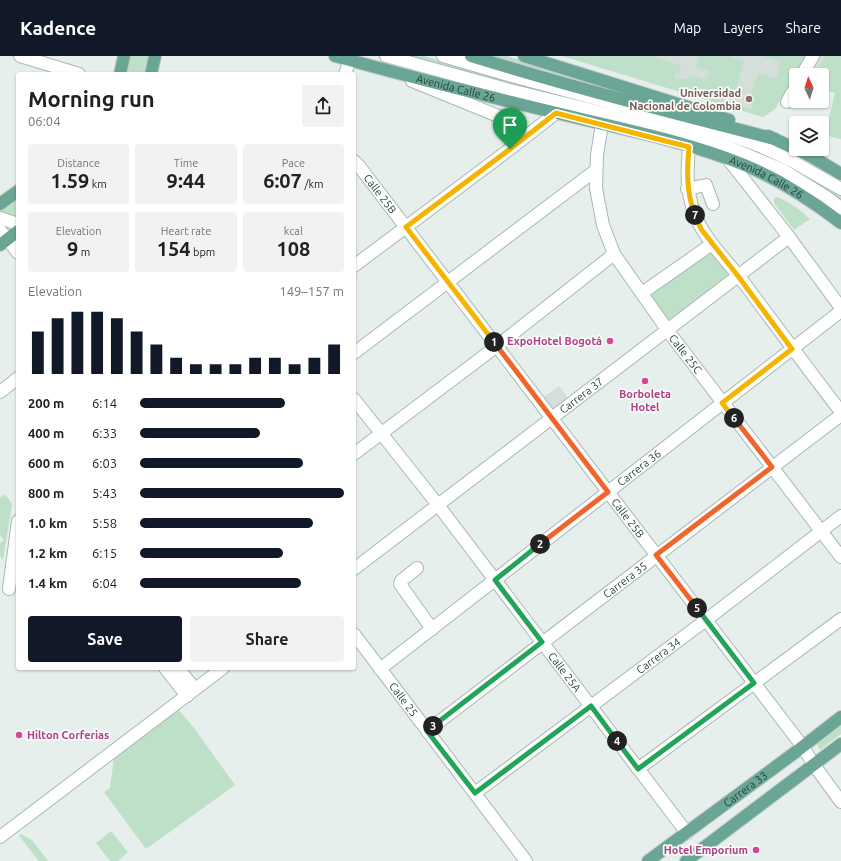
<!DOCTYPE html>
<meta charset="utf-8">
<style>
:root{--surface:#fff;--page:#f2f2f2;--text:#202124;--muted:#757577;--accent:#111827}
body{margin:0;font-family:Ubuntu,sans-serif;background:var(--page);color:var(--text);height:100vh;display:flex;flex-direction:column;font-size:15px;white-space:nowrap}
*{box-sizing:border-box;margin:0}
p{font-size:13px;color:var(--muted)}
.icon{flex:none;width:22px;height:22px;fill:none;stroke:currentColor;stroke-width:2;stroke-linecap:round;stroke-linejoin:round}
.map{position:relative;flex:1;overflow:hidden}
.sheet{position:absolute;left:16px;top:16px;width:340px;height:598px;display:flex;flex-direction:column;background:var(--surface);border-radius:4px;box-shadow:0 1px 3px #0004}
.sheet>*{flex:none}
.needle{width:26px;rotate:356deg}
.tools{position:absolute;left:789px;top:12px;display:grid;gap:8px}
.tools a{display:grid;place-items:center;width:40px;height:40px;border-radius:4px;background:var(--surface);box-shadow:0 1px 3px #0004;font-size:20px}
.pin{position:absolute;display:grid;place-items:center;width:34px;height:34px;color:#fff;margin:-41px -17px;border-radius:50% 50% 50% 0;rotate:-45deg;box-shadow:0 0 4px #0007}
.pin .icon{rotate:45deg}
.km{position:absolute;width:20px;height:20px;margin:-10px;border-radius:50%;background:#222;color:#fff;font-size:11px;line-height:20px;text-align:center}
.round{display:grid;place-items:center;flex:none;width:42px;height:42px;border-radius:4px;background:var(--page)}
.head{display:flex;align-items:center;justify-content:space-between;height:68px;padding:0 12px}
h1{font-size:22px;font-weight:700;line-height:30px}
.stats{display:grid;grid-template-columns:repeat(3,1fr);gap:6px;height:68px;padding:4px 12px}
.stats div{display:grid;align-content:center;border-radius:4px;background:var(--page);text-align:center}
.stats b{font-size:20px;font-weight:700}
.stats small{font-size:11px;font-weight:400}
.stats p{font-size:11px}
.chart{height:112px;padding:8px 12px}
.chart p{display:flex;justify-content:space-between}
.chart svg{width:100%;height:72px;margin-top:4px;stroke:var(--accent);stroke-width:6}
.cta{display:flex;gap:8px;margin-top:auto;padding:8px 12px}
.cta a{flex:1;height:46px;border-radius:4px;background:var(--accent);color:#fff;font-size:16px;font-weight:700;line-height:46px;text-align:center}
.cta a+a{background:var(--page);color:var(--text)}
ul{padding:0 12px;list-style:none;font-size:13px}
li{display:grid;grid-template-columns:64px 48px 1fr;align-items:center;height:30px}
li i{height:10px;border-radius:5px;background:var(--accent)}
header{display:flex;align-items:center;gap:24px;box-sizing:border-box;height:56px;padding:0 20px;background:var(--accent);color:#fff}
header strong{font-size:19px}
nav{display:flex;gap:22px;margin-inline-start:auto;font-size:14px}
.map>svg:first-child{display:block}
.built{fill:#d4dfda}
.green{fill:#bfe0c8}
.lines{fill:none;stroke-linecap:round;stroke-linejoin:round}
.minor-casing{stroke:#a8b8b2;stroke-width:14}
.major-casing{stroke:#c2cac8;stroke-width:14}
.minor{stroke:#fff;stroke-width:12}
.major{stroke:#6aa596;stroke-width:12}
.split-1-casing{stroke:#fff;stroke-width:8}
.split-2-casing{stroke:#fff;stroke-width:8}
.split-3-casing{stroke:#fff;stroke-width:8}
.split-4-casing{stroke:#fff;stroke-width:8}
.split-5-casing{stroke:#fff;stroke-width:8}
.split-6-casing{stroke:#fff;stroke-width:8}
.split-7-casing{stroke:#fff;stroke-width:8}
.split-8-casing{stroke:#fff;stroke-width:8}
.split-1{stroke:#f5b400;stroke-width:5}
.split-2{stroke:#f0652b;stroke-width:5}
.split-3{stroke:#22a559;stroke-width:5}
.split-4{stroke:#22a559;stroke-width:5}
.split-5{stroke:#22a559;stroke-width:5}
.split-6{stroke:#f0652b;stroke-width:5}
.split-7{stroke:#f5b400;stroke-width:5}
.split-8{stroke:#f5b400;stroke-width:5}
.education-dot{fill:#8d6e63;stroke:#f7fbf9;stroke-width:1.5}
.hotel-dot{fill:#d1479c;stroke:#f7fbf9;stroke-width:1.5}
.labels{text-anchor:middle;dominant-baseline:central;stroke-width:3.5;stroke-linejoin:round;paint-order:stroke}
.street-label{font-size:11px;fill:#24423a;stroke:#f7fbf9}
.education-label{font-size:11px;font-weight:bold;fill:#785e54;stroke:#f7fbf9;text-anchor:end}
.hotel-label{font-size:11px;font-weight:bold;fill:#b23c85;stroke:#f7fbf9;text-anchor:end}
</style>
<header>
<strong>Kadence</strong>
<nav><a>Map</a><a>Layers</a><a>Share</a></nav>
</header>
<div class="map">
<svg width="841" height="805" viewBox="0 0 841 805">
<rect width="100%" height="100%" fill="#e6efeb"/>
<g class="built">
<polygon points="562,0 841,0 841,83 825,79 835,37 822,34 822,19 796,19 796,45 814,45 813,50 780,44 775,53 763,61"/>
<polygon points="559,330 568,342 554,352 551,353 543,342"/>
</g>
<g class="green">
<polygon points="130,0 148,0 144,18 125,18"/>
<polygon points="398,0 424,0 485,18 637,57 765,97 841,139 841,147 808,125"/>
<polygon points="488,0 507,0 629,38 583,29"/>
<polygon points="562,0 652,0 681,10 680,15 675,18 675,23 687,23 690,19 706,24 709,15 696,11 699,0 728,0 744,5 734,41 714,35 712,41 751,53 753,47 749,46 758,17 776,22 781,6 762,0 806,0 775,53 763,61"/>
<polygon points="825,0 841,0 841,83 825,79 835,37 822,34 822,19 814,19"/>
<polygon points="18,140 18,163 5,159 0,153"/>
<path d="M776,141c13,4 24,13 34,22l-16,11 -20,-27v-4z"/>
<polygon points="709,194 731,222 670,268 649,240"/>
<polygon points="5,438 12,448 3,504 0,500 0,487 4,484 0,479 0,442"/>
<polygon points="178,653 194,672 235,729 146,793 104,736 110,732 114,701"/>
<polygon points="841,667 841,678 820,694 816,686"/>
<polygon points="111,775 128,796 118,805 110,805 96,787"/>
<polygon points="21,778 32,784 48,805 39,805 19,780"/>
</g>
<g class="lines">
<g class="minor-casing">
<g id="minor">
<polyline points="20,0 79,18"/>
<polyline points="386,0 510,34 604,57 694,80 726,90 783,114 825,140 841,152"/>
<polyline points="443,0 512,20 727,78 762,91 792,105 841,133"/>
<polyline points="345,18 350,4"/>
<polyline points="802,19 813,0"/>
<polyline points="412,25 508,64 516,74 515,84 511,92"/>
<polyline points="787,46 796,30"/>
<path id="s1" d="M602,68l-5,31 -1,33 7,37 11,29 57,81 170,222"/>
<path d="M689,91c-2,23 -3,43 5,65 9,26 30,45 47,67 33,44 66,89 100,133"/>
<polyline points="728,103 789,181 841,252"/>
<path id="s2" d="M354,105l5,5 444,581 11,18 27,37"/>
<polyline points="687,133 706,129 713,148"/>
<polyline points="0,162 18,168"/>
<polyline points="0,174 18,197"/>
<polyline points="354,210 510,93 556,57"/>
<polyline points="642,237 712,188"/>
<polyline points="354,297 596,114"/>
<polyline points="0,336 18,322"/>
<path id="s3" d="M354,343l84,106 249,328"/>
<polyline points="354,398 497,290 614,198"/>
<polyline points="417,512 401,525 400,528 432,573"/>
<path id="s4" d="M354,513l435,-332"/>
<polyline points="9,533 18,465"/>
<path id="s5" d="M354,578l172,227"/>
<polyline points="165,612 187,640"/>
<polyline points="178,612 195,633"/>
<path id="s6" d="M380,613l461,-358"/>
<path id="s7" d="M427,675l414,-316"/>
<polyline points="638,713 841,563"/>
<path id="s8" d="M475,737l231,-173 135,-104"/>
<polyline points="0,781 223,612"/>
</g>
</g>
<g class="major-casing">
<g id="major">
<path id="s9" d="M335,0c75,21 151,40 226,58 61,15 124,27 181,50 35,14 70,37 99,59"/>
<path d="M471,0c100,31 202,57 304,83"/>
<polyline points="524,0 729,64"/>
<polyline points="120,18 124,0"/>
<polyline points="151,18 155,0"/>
<polyline points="768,80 796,93"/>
<polyline points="796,93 816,103 841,118"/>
<polyline points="0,148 18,135"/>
<polyline points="0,189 18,175"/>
<path id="s10" d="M648,805l149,-110 44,-34"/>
<polyline points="686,805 841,688"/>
</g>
</g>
<use href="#minor" class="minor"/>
<use href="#major" class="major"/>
</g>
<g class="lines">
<g class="split-1-casing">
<polyline id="split-1" points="494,286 406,171 510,93"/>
</g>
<g class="split-2-casing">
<polyline id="split-2" points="494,286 608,436 540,488"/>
</g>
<g class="split-3-casing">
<polyline id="split-3" points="433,670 542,586 495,524 540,488"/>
</g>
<g class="split-4-casing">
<polyline id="split-4" points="433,670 427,675 475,737 591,650 617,685"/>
</g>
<g class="split-5-casing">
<polyline id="split-5" points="617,685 638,713 754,627 697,552"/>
</g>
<g class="split-6-casing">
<polyline id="split-6" points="697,552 656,499 772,411 734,362"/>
</g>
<g class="split-7-casing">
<polyline id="split-7" points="695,159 701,173 738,220 792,293 722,347 734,362"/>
</g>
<g class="split-8-casing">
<path id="split-8" d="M510,93l46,-36 133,34c-2,23 -3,45 6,68"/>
</g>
<use href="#split-1" class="split-1"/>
<use href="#split-2" class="split-2"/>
<use href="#split-3" class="split-3"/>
<use href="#split-4" class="split-4"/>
<use href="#split-5" class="split-5"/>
<use href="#split-6" class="split-6"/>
<use href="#split-7" class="split-7"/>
<use href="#split-8" class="split-8"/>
</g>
<circle class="education-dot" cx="749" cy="43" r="4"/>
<g class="hotel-dot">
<circle cx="610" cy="285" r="4"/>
<circle cx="645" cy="325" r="4"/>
<circle cx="19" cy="679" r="4"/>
<circle cx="756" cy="794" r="4"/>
</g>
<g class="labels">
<g class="street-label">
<text stroke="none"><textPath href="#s9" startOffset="125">Avenida Calle 26</textPath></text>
<text stroke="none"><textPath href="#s9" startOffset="449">Avenida Calle 26</textPath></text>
<text stroke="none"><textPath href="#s2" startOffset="42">Calle 25B</textPath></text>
<text stroke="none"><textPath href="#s1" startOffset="256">Calle 25C</textPath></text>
<text stroke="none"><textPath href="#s4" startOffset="286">Carrera 37</textPath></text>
<text stroke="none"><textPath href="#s6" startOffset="328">Carrera 36</textPath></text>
<text stroke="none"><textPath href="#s2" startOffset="450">Calle 25B</textPath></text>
<text stroke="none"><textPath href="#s7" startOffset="249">Carrera 35</textPath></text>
<text stroke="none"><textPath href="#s8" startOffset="229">Carrera 34</textPath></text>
<text stroke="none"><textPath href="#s3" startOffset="345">Calle 25A</textPath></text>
<text stroke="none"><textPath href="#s5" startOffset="82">Calle 25</textPath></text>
<text stroke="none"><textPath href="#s10" startOffset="121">Carrera 33</textPath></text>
</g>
<g class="education-label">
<text x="741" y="37">Universidad<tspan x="741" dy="13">Nacional de Colombia</tspan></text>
</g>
<g class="hotel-label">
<text x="602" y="285">ExpoHotel Bogotá</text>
<text x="645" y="338" text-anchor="middle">Borboleta<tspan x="645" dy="13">Hotel</tspan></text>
<text x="27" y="679" text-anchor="start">Hilton Corferias</text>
<text x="748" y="794">Hotel Emporium</text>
</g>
</g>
</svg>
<div class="tools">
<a><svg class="needle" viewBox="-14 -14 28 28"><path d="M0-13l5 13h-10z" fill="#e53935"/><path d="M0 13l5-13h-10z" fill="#757577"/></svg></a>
<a><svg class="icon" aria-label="layers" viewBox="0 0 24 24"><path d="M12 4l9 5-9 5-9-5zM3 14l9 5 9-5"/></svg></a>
</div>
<div class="pin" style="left:510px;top:93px;background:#1e9e55"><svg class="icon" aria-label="arrive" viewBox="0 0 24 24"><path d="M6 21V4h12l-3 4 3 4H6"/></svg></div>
<b class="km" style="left:494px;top:286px">1</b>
<b class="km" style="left:540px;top:488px">2</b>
<b class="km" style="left:433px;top:670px">3</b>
<b class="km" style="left:617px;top:685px">4</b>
<b class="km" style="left:697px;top:552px">5</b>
<b class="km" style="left:734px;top:362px">6</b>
<b class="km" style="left:695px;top:159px">7</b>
<section class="sheet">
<div class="head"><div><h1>Morning run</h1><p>06:04</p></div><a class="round"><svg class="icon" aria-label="share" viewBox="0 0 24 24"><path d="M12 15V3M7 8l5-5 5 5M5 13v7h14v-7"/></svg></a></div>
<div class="stats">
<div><p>Distance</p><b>1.59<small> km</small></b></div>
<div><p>Time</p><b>9:44</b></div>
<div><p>Pace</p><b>6:07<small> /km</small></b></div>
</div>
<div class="stats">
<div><p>Elevation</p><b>9<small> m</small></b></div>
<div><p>Heart rate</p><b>154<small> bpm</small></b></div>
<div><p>kcal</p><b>108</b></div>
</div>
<div class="chart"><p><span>Elevation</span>149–157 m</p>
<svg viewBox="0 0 160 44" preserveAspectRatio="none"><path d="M5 44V18M15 44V10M25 44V6M35 44V6M45 44V10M55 44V18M65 44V26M75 44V34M85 44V38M95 44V38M105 44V38M115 44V34M125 44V34M135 44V38M145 44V34M155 44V26"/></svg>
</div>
<ul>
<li><b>200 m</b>6:14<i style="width:71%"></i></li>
<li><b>400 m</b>6:33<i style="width:59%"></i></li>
<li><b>600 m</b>6:03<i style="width:80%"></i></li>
<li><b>800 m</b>5:43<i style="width:100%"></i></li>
<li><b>1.0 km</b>5:58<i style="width:85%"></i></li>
<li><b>1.2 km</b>6:15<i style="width:70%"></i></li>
<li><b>1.4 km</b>6:04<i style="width:79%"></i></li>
</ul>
<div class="cta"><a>Save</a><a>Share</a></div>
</section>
</div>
